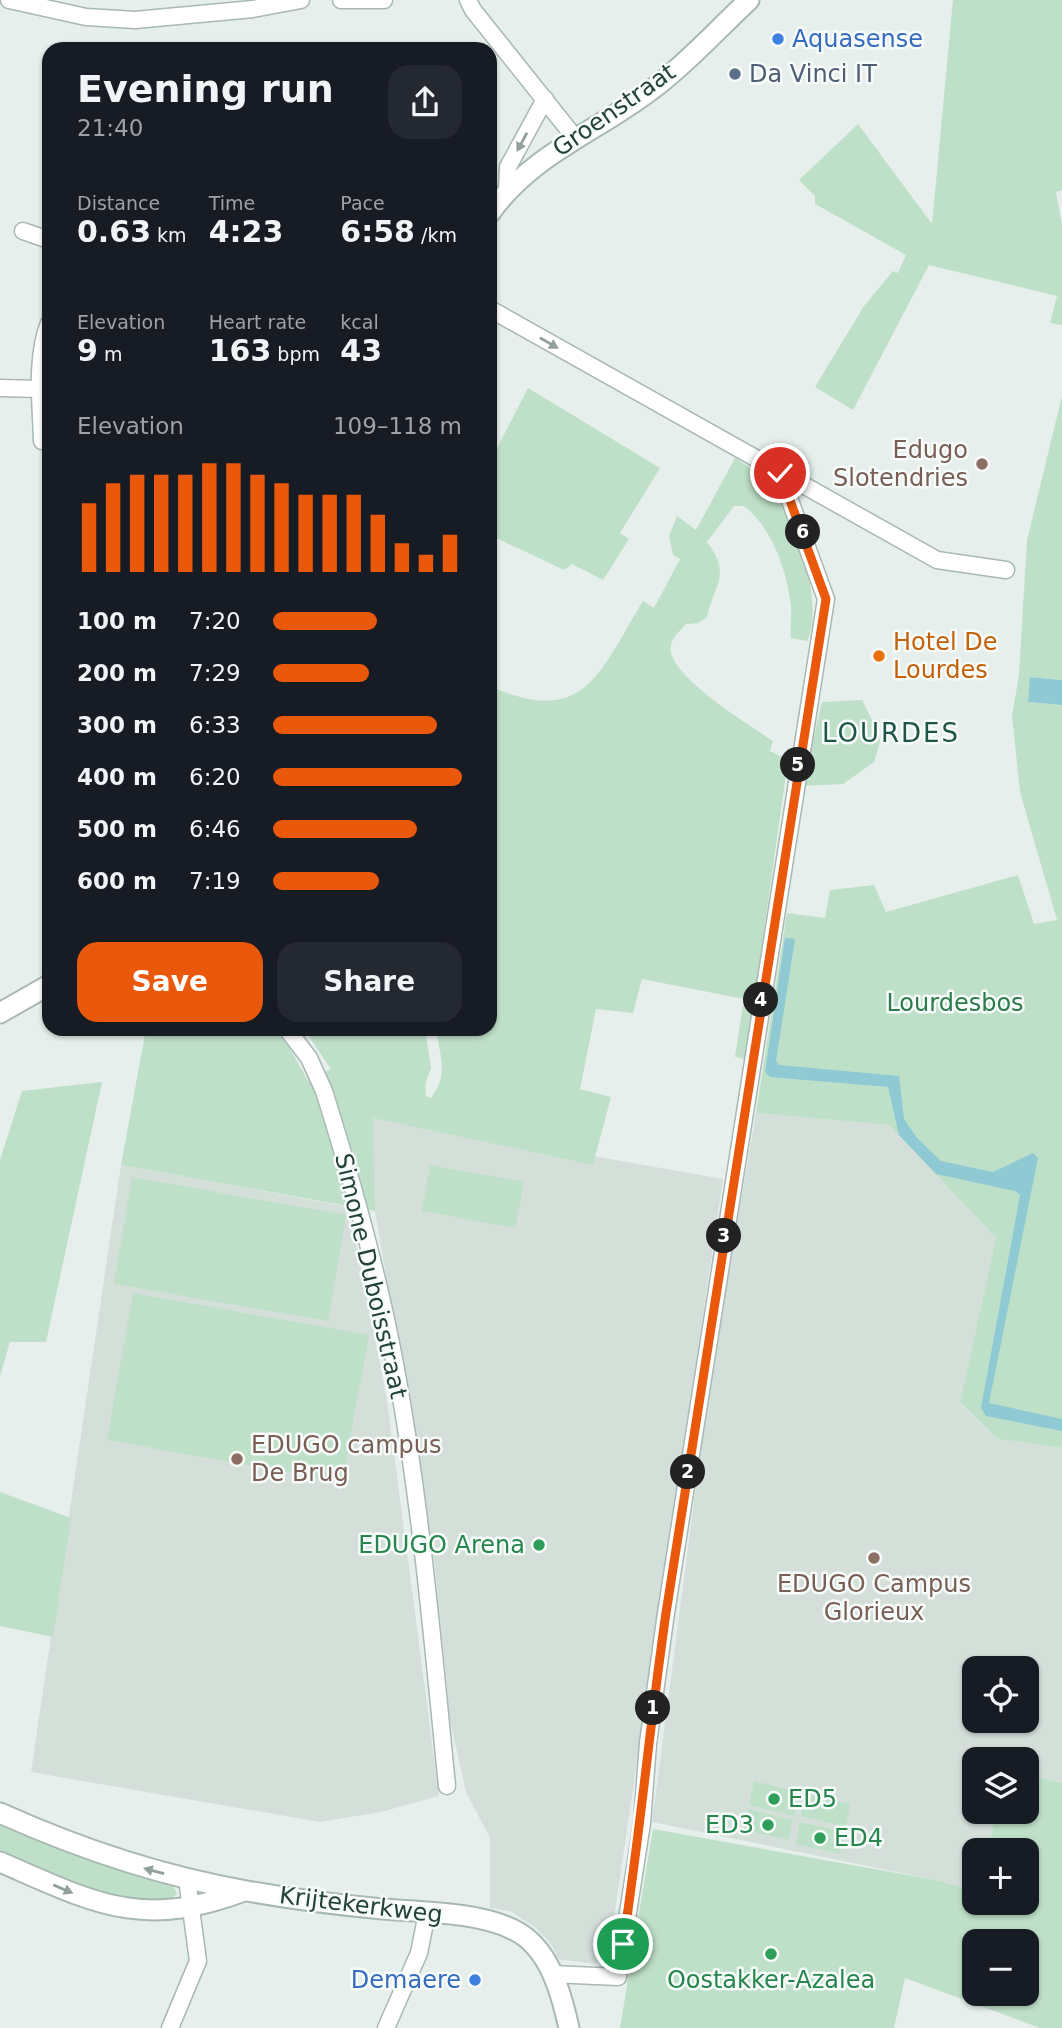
<!DOCTYPE html>
<meta charset="utf-8">
<style>
:root{--surface:#171b24;--page:#242831;--text:#f1f3f6;--muted:#9ea1a6;--accent:#ea580c}
body{margin:0;font-family:"DejaVu Sans",sans-serif;background:var(--page);color:var(--text);height:100vh;display:flex;flex-direction:column;font-size:26px;white-space:nowrap}
*{box-sizing:border-box;margin:0}
p{font-size:23px;color:var(--muted)}
.icon{flex:none;width:38px;height:38px;fill:none;stroke:currentColor;stroke-width:2;stroke-linecap:round;stroke-linejoin:round}
.map{position:relative;flex:1;overflow:hidden}
.sheet{position:absolute;left:42px;top:42px;width:455px;height:994px;display:flex;flex-direction:column;background:var(--surface);border-radius:21px;box-shadow:0 2px 5px #0004}
.sheet>*{flex:none}
.controls{position:absolute;left:962px;top:1656px;display:grid;gap:14px}
.controls a{display:grid;place-items:center;width:77px;height:77px;border-radius:14px;background:var(--surface);box-shadow:0 2px 5px #0004;font-size:35px}
.pin{position:absolute;display:grid;place-items:center;width:60px;height:60px;color:#fff;margin:-30px;border:4px solid #fff;border-radius:50%;box-shadow:0 2px 7px #0007}
.km{position:absolute;width:35px;height:35px;margin:-18px;border-radius:50%;background:#222;color:#fff;font-size:19px;line-height:35px;text-align:center}
.round{display:grid;place-items:center;flex:none;width:74px;height:74px;border-radius:21px;background:var(--page)}
.headline{display:flex;align-items:center;justify-content:space-between;height:119px;padding:0 35px}
h1{font-size:38px;font-weight:800;line-height:52px}
.figures{display:grid;grid-template-columns:repeat(3,1fr);gap:10px;height:119px;padding:7px 35px}
.figures div{display:grid;align-content:center}
.figures b{font-size:30px;font-weight:800}
.figures small{font-size:19px;font-weight:400}
.figures p{font-size:19px}
.chart{height:196px;padding:14px 35px}
.chart p{display:flex;justify-content:space-between}
.chart svg{width:100%;height:126px;margin-top:7px;stroke:var(--accent);stroke-width:6}
.button{display:flex;gap:14px;margin-top:auto;padding:14px 35px}
.button a{flex:1;height:80px;border-radius:21px;background:var(--accent);color:#fff;font-size:28px;font-weight:800;line-height:80px;text-align:center}
.button a+a{background:var(--page);color:var(--text)}
ul{padding:0 35px;list-style:none;font-size:23px}
li{display:grid;grid-template-columns:112px 84px 1fr;align-items:center;height:52px}
li i{height:18px;border-radius:9px;background:var(--accent)}
.map>svg:first-child{display:block}
.built{fill:#d4dfda;fill-rule:evenodd}
.green{fill:#bfe0c8;fill-rule:evenodd}
.water{fill:#8ec9d4}
.lines{fill:none;stroke-linecap:round;stroke-linejoin:round}
.minor-casing{stroke:#a8b8b2;stroke-width:19}
.tertiary-casing{stroke:#a8b8b2;stroke-width:23}
.minor{stroke:#fff;stroke-width:16}
.tertiary{stroke:#fff;stroke-width:19}
.oneway{fill:#92a09c}
.route-casing{stroke:#fff;stroke-width:14}
.route{stroke:#ea580c;stroke-width:9}
.shop-dot{fill:#3f7fe0;stroke:#f7fbf9;stroke-width:2.5}
.service-dot{fill:#5c6f8a;stroke:#f7fbf9;stroke-width:2.5}
.education-dot{fill:#8d6e63;stroke:#f7fbf9;stroke-width:2.5}
.food-dot{fill:#e8710a;stroke:#f7fbf9;stroke-width:2.5}
.leisure-dot{fill:#2e9e5b;stroke:#f7fbf9;stroke-width:2.5}
.labels{text-anchor:middle;dominant-baseline:central;stroke-width:5;stroke-linejoin:round;paint-order:stroke}
.shop-label{font-size:24px;fill:#366cbe;stroke:#f7fbf9;text-anchor:start}
.service-label{font-size:24px;fill:#4e5e75;stroke:#f7fbf9;text-anchor:start}
.street-label{font-size:24px;fill:#24423a;stroke:#f7fbf9}
.education-label{font-size:24px;fill:#785e54;stroke:#f7fbf9;text-anchor:end}
.food-label{font-size:24px;fill:#c56008;stroke:#f7fbf9;text-anchor:start}
.park-label{font-size:24px;fill:#2d7a4b;stroke:#f7fbf9}
.leisure-label{font-size:24px;fill:#27864d;stroke:#f7fbf9;text-anchor:end}
.neighbourhood-label{font-size:26px;letter-spacing:2px;fill:#1f5548;stroke:#f7fbf9}
</style>
<div class="map">
<svg width="1062" height="2028" viewBox="0 0 1062 2028">
<rect width="100%" height="100%" fill="#e6efeb"/>
<g class="built">
<path d="M756,1113l133,12 107,113 -36,166 38,35 64,9v335l-35,-8v-16h-52v52h21l-8,39h-13v41l-39,-11 -284,-58 58,-441zM975,1668h52v52h-52z"/>
<polygon points="372,1117 723,1179 611,1938 608,1953 595,1964 558,1959 552,1945 536,1928 510,1911 490,1908 490,1838 466,1792 450,1720 435,1565 375,1211"/>
<polygon points="121,1165 344,1206 356,1243 387,1400 439,1796 381,1812 320,1822 31,1772"/>
</g>
<g class="green">
<polygon points="953,0 1062,0 1062,190 1056,192 1062,225 1062,325 1050,323 1057,296 929,265 853,410 815,387 864,306 893,271 898,273 906,255 815,204 815,196 799,180 858,124 932,224"/>
<polygon points="528,388 660,468 620,533 629,539 603,580 572,564 564,570 490,535 490,462"/>
<polygon points="1062,396 1062,680 1031,677 1028,702 1062,705 1062,1448 998,1439 960,1403 996,1238 889,1125 756,1113 787,913 825,918 830,890 874,885 886,912 1018,875 1034,924 1057,920 1020,792 1012,716 1019,675 1027,540"/>
<path d="M735,458c14,9 27,17 37,31 24,31 53,115 35,152l-16,-3c-1,-11 1,-22 0,-33 -5,-36 -18,-76 -47,-99h-10l-27,36c24,32 9,39 0,75l-9,6 -12,1c-7,8 -18,17 -15,28 6,29 77,72 102,89l-3,10 18,9 -42,299 -11,-2 9,-58 -102,-20 -9,34 -37,-4 -16,80 31,8 -18,68 -220,-47 2,93 -254,-46 25,-136h128l14,16 20,36 23,-12 -27,-40h121l6,39 -6,17 1,11 5,2c18,-24 9,-41 5,-69h54v-343c95,42 109,-13 153,-85l11,7 26,-49 -7,-4 -4,-19 8,-20 19,14z"/>
<polygon points="862,700 878,732 880,742 874,762 843,784 802,786 822,702"/>
<polygon points="102,1082 46,1342 10,1342 0,1376 0,1160 22,1091"/>
<polygon points="430,1165 524,1182 515,1228 422,1211"/>
<polygon points="132,1177 346,1215 328,1321 114,1284"/>
<polygon points="133,1293 369,1335 342,1482 107,1440"/>
<polygon points="0,1492 71,1518 53,1637 0,1626"/>
<path d="M1027,1775l35,8v245h-22l-135,-50 -11,50h-274l33,-199 283,51 39,11v11h52v-52h-39l8,-39h31zM975,1941h52v52h-52z"/>
<polygon points="754,1781 799,1792 794,1816 749,1805"/>
<polygon points="805,1794 850,1804 846,1827 801,1816"/>
<polygon points="748,1809 793,1820 789,1840 744,1830"/>
<polygon points="0,1820 71,1853 172,1883 177,1894 167,1903 122,1903 0,1854"/>
<polygon points="800,1822 845,1832 840,1854 795,1844"/>
</g>
<g class="water">
<polygon points="1030,677 1062,680 1062,705 1028,702"/>
<polygon points="785,938 795,939 776,1061 779,1065 899,1076 904,1119 917,1138 941,1161 993,1172 1033,1153 1038,1158 989,1403 1062,1419 1062,1431 986,1416 981,1408 1020,1195 1015,1191 936,1174 899,1135 888,1087 770,1077 765,1072"/>
</g>
<g class="lines">
<g class="minor-casing">
<g id="minor">
<polyline points="9,0 86,17 135,20 253,9 301,0"/>
<polyline points="341,0 384,0"/>
<polyline points="468,0 473,10 576,139"/>
<polyline points="507,188 508,167 545,99"/>
<polyline points="23,231 49,240"/>
<polyline points="490,309 937,560 1006,570"/>
<polyline points="0,388 40,389"/>
<path d="M42,441c-1,-37 -7,-83 7,-118"/>
<path d="M287,1029l22,29 15,33c28,89 54,181 71,273 26,139 38,281 52,422"/>
<polyline points="552,1974 618,1977 642,1823 648,1743 666,1613 826,599 780,473"/>
<polyline points="170,2028 198,1961 187,1879"/>
<polyline points="386,2028 419,1953 427,1913"/>
</g>
</g>
<g class="tertiary-casing">
<g id="tertiary">
<path d="M490,213c43,-61 112,-83 169,-129 32,-25 60,-56 90,-84"/>
<polyline points="0,1013 49,985"/>
<path d="M0,1813c80,36 160,63 247,78 45,8 91,14 136,18 39,3 96,3 131,21 35,17 47,62 55,98"/>
<path d="M0,1862c95,41 140,68 244,29"/>
</g>
</g>
<use href="#minor" class="minor"/>
<use href="#tertiary" class="tertiary"/>
</g>
<defs><path id="oneway-solid" d="M-6-.8H1V-3.2L6.5 0L1 3.2V.8H-6Z" transform="scale(1.75)"/></defs>
<g class="oneway">
<use href="#oneway-solid" transform="translate(522 142) rotate(118)"/>
<use href="#oneway-solid" transform="translate(549 343) rotate(30)"/>
<use href="#oneway-solid" transform="translate(154 1871) rotate(-165)"/>
<use href="#oneway-solid" transform="translate(63 1889) rotate(23)"/>
</g>
<g class="lines">
<g class="route-casing">
<path id="route" d="M623,1944c17,-110 27,-221 43,-331l160,-1014 -46,-126"/>
</g>
<use href="#route" class="route"/>
</g>
<g class="shop-dot">
<circle cx="778" cy="39" r="7"/>
<circle cx="475" cy="1980" r="7"/>
</g>
<circle class="service-dot" cx="735" cy="74" r="7"/>
<g class="education-dot">
<circle cx="982" cy="464" r="7"/>
<circle cx="237" cy="1459" r="7"/>
<circle cx="874" cy="1558" r="7"/>
</g>
<circle class="food-dot" cx="879" cy="656" r="7"/>
<g class="leisure-dot">
<circle cx="539" cy="1545" r="7"/>
<circle cx="774" cy="1799" r="7"/>
<circle cx="768" cy="1825" r="7"/>
<circle cx="820" cy="1838" r="7"/>
<circle cx="771" cy="1954" r="7"/>
</g>
<g class="labels">
<g class="shop-label">
<text x="792" y="39">Aquasense</text>
<text x="461" y="1980" text-anchor="end">Demaere</text>
</g>
<g class="service-label">
<text x="749" y="74">Da Vinci IT</text>
</g>
<g class="street-label">
<text transform="translate(614 110) rotate(-35)">Groenstraat</text>
<text transform="translate(371 1276) rotate(77)">Simone Duboisstraat</text>
<text transform="translate(361 1905) rotate(7)">Krijtekerkweg</text>
</g>
<g class="education-label">
<text x="968" y="450">Edugo<tspan x="968" dy="28">Slotendries</tspan></text>
<text x="251" y="1445" text-anchor="start">EDUGO campus<tspan x="251" dy="28">De Brug</tspan></text>
<text x="874" y="1584" text-anchor="middle">EDUGO Campus<tspan x="874" dy="28">Glorieux</tspan></text>
</g>
<g class="food-label">
<text x="893" y="642">Hotel De<tspan x="893" dy="28">Lourdes</tspan></text>
</g>
<g class="park-label">
<text x="955" y="1003">Lourdesbos</text>
</g>
<g class="leisure-label">
<text x="525" y="1545">EDUGO Arena</text>
<text x="788" y="1799" text-anchor="start">ED5</text>
<text x="754" y="1825">ED3</text>
<text x="834" y="1838" text-anchor="start">ED4</text>
<text x="771" y="1980" text-anchor="middle">Oostakker-Azalea</text>
</g>
<g class="neighbourhood-label">
<text x="891" y="733">LOURDES</text>
</g>
</g>
</svg>
<div class="controls">
<a><svg class="icon" aria-label="locate" viewBox="0 0 24 24"><circle cx="12" cy="12" r="6"/><path d="M12 2v4M12 18v4M2 12h4M18 12h4"/></svg></a>
<a><svg class="icon" aria-label="layers" viewBox="0 0 24 24"><path d="M12 4l9 5-9 5-9-5zM3 14l9 5 9-5"/></svg></a>
<a>+</a>
<a>−</a>
</div>
<div class="pin" style="left:623px;top:1944px;background:#1e9e55"><svg class="icon" aria-label="arrive" viewBox="0 0 24 24"><path d="M6 21V4h12l-3 4 3 4H6"/></svg></div>
<div class="pin" style="left:780px;top:473px;background:#d93025"><svg class="icon" aria-label="check" viewBox="0 0 24 24"><path d="M5 12l5 5 9-10"/></svg></div>
<b class="km" style="left:653px;top:1708px">1</b>
<b class="km" style="left:688px;top:1472px">2</b>
<b class="km" style="left:724px;top:1236px">3</b>
<b class="km" style="left:761px;top:1000px">4</b>
<b class="km" style="left:798px;top:765px">5</b>
<b class="km" style="left:803px;top:532px">6</b>
<section class="sheet">
<div class="headline"><div><h1>Evening run</h1><p>21:40</p></div><a class="round"><svg class="icon" aria-label="share" viewBox="0 0 24 24"><path d="M12 15V3M7 8l5-5 5 5M5 13v7h14v-7"/></svg></a></div>
<div class="figures">
<div><p>Distance</p><b>0.63<small> km</small></b></div>
<div><p>Time</p><b>4:23</b></div>
<div><p>Pace</p><b>6:58<small> /km</small></b></div>
</div>
<div class="figures">
<div><p>Elevation</p><b>9<small> m</small></b></div>
<div><p>Heart rate</p><b>163<small> bpm</small></b></div>
<div><p>kcal</p><b>43</b></div>
</div>
<div class="chart"><p><span>Elevation</span>109–118 m</p>
<svg viewBox="0 0 160 44" preserveAspectRatio="none"><path d="M5 44V20M15 44V13M25 44V10M35 44V10M45 44V10M55 44V6M65 44V6M75 44V10M85 44V13M95 44V17M105 44V17M115 44V17M125 44V24M135 44V34M145 44V38M155 44V31"/></svg>
</div>
<ul>
<li><b>100 m</b>7:20<i style="width:55%"></i></li>
<li><b>200 m</b>7:29<i style="width:51%"></i></li>
<li><b>300 m</b>6:33<i style="width:87%"></i></li>
<li><b>400 m</b>6:20<i style="width:100%"></i></li>
<li><b>500 m</b>6:46<i style="width:76%"></i></li>
<li><b>600 m</b>7:19<i style="width:56%"></i></li>
</ul>
<div class="button"><a>Save</a><a>Share</a></div>
</section>
</div>
